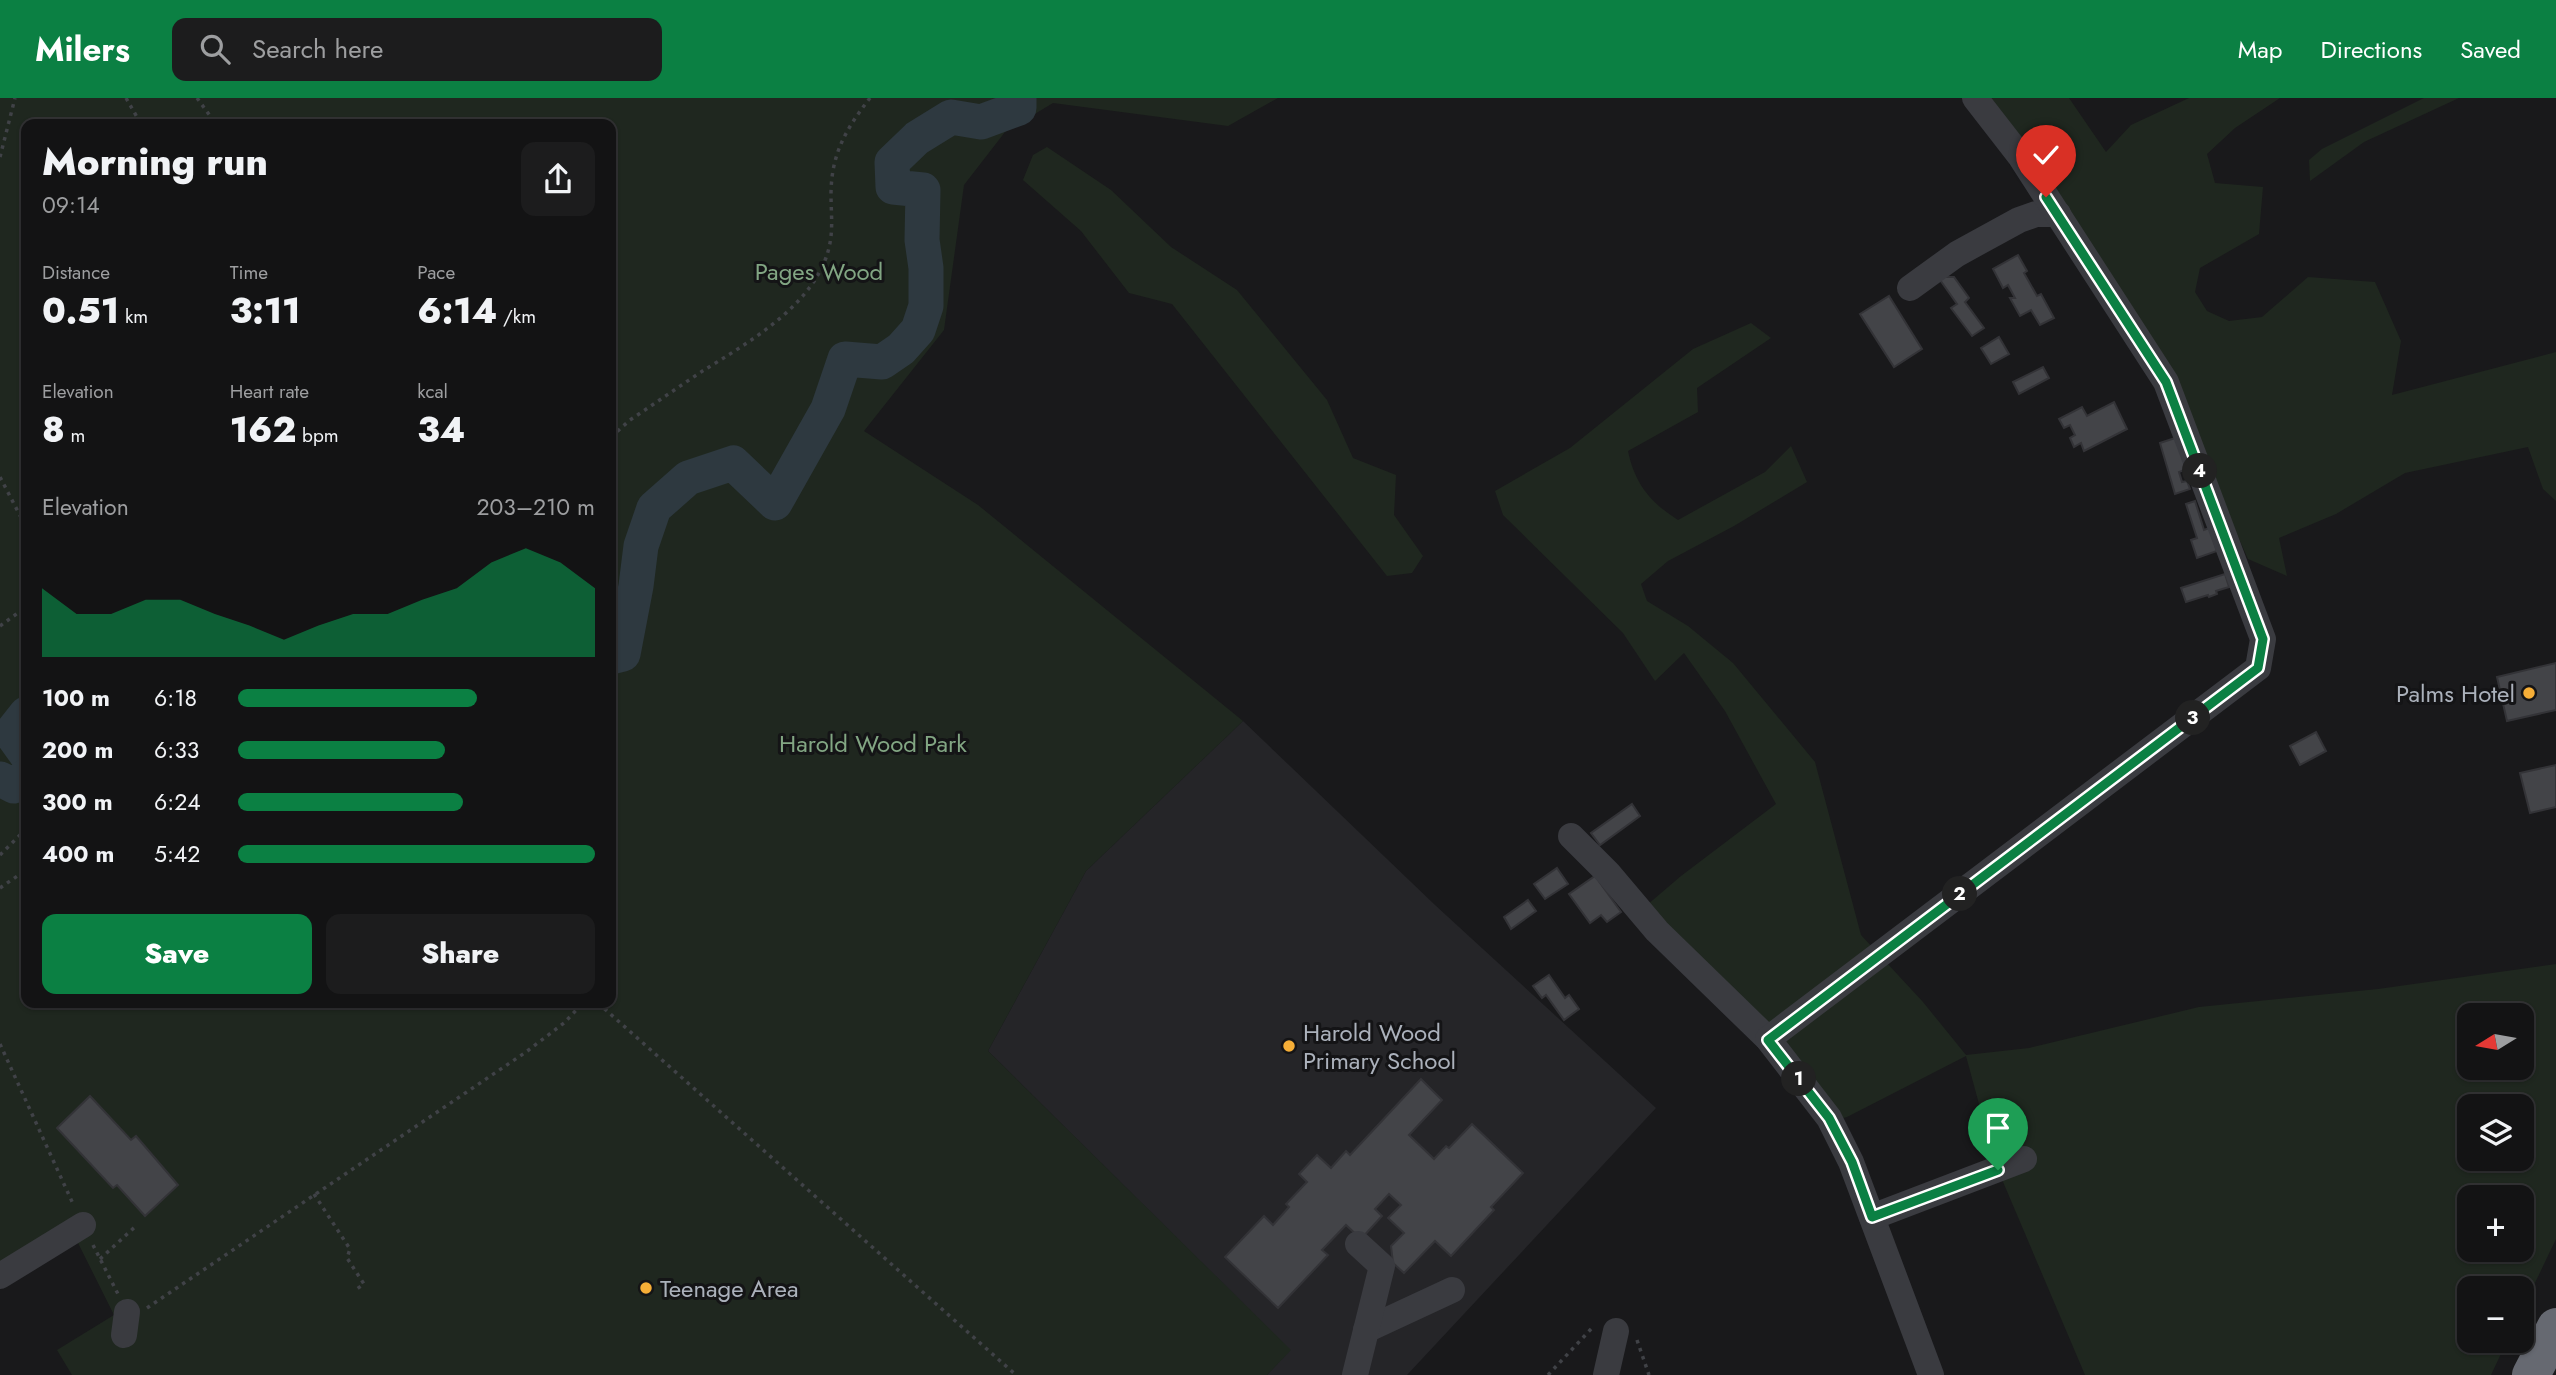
<!DOCTYPE html>
<meta charset="utf-8">
<style>
:root{--surface:#131314;--page:#1c1c1d;--text:#f1f3f6;--muted:#9d9ea0;--line:#323234;--accent:#0b8043}
body{margin:0;font-family:Jost,sans-serif;background:var(--page);color:var(--text);height:100vh;display:flex;flex-direction:column;font-size:26px;white-space:nowrap}
*{box-sizing:border-box;margin:0}
p{font-size:23px;color:var(--muted)}
.icon{flex:none;width:38px;height:38px;fill:none;stroke:currentColor;stroke-width:2;stroke-linecap:round;stroke-linejoin:round}
.map{position:relative;flex:1;overflow:hidden}
.side{position:absolute;left:21px;top:21px;width:595px;height:889px;display:flex;flex-direction:column;background:var(--surface);border-radius:14px;box-shadow:0 2px 5px #0004,0 0 0 2px var(--line)}
.side>*{flex:none}
.needle{width:46px;rotate:259deg}
.controls{position:absolute;left:2457px;top:905px;display:grid;gap:14px}
.controls a{display:grid;place-items:center;width:77px;height:77px;border-radius:14px;background:var(--surface);box-shadow:0 2px 5px #0004,0 0 0 2px var(--line);font-size:35px}
.pin{position:absolute;display:grid;place-items:center;width:60px;height:60px;color:#fff;margin:-72px -30px;border-radius:50% 50% 50% 0;rotate:-45deg;box-shadow:0 0 7px #0007}
.pin .icon{rotate:45deg}
.km{position:absolute;width:35px;height:35px;margin:-18px;border-radius:50%;background:#222;color:#fff;font-size:19px;line-height:35px;text-align:center}
.round{display:grid;place-items:center;flex:none;width:74px;height:74px;border-radius:14px;background:var(--page)}
.headline{display:flex;align-items:center;justify-content:space-between;height:119px;padding:0 21px}
h1{font-size:38px;font-weight:800;line-height:52px}
.stats{display:grid;grid-template-columns:repeat(3,1fr);gap:10px;height:119px;padding:7px 21px}
.stats div{display:grid;align-content:center}
.stats b{font-size:35px;font-weight:800}
.stats small{font-size:19px;font-weight:400}
.stats p{font-size:19px}
.chart{height:196px;padding:14px 21px}
.chart p{display:flex;justify-content:space-between}
.chart svg{width:100%;height:126px;margin-top:7px;fill:var(--accent);opacity:.7}
.primary-button{display:flex;gap:14px;margin-top:auto;padding:14px 21px}
.primary-button a{flex:1;height:80px;border-radius:14px;background:var(--accent);color:#fff;font-size:28px;font-weight:800;line-height:80px;text-align:center}
.primary-button a+a{background:var(--page);color:var(--text)}
ul{padding:0 21px;list-style:none;font-size:23px}
li{display:grid;grid-template-columns:112px 84px 1fr;align-items:center;height:52px}
li i{height:18px;border-radius:9px;background:var(--accent)}
header{display:flex;align-items:center;gap:42px;box-sizing:border-box;height:98px;padding:0 35px;background:var(--accent);color:#fff}
header strong{font-size:33px}
nav{display:flex;gap:38px;margin-inline-start:auto;font-size:24px}
.search{width:490px;height:63px;background:var(--page);display:flex;align-items:center;gap:18px;box-sizing:border-box;padding:0 24px;border-radius:14px;color:var(--muted);font-size:26px}
.map>svg:first-child{display:block}
.built{fill:#252528}
.green{fill:#1f271f;fill-rule:evenodd}
.lines{fill:none;stroke-linecap:round;stroke-linejoin:round}
.river{stroke:#2e3940;stroke-width:35}
.building{fill:#434448;stroke:#333337;stroke-width:2}
.path{stroke:#404247;stroke-width:3.5;stroke-dasharray:3.5 5;stroke-linecap:butt}
.minor{stroke:#3a3b40;stroke-width:26}
.highway{stroke:#666971;stroke-width:38}
.route-casing{stroke:#fff;stroke-width:14}
.route{stroke:#0b8043;stroke-width:9}
.poi-dot{fill:#f6ae37;stroke:#141416;stroke-width:2.5}
.labels{text-anchor:middle;dominant-baseline:central;stroke-width:6;stroke-linejoin:round;paint-order:stroke}
.park-label{font-size:24px;fill:#82a683;stroke:#141416}
.poi-label{font-size:24px;fill:#abb1bb;stroke:#141416;text-anchor:start}
</style>
<header>
<strong>Milers</strong>
<div class="search"><svg class="icon" aria-label="search" viewBox="0 0 24 24"><circle cx="10" cy="10" r="6"/><path d="M15 15l6 6"/></svg>Search here</div>
<nav><a>Map</a><a>Directions</a><a>Saved</a></nav>
</header>
<div class="map">
<svg width="2556" height="1277" viewBox="0 0 2556 1277">
<rect width="100%" height="100%" fill="#19191b"/>
<polygon class="built" points="1243,623 1435,807 1656,1010 1407,1277 1267,1277 1290,1252 988,953 1086,773"/>
<g class="green">
<path d="M0,0h1278l-50,28 -175,-23 -48,29 -41,53 -20,145 -80,101 114,74 265,216 -157,150 -98,180 303,299 -24,25h-1195l-15,-25 57,-35 -37,-74 -77,25zM26,26h585v879h-585z"/>
<polygon points="1990,0 2069,0 2106,54 2131,27 2189,0 2280,0 2235,30 2207,56 2215,85 2263,89 2259,136 2200,170 2195,194 2207,213 2229,223 2262,219 2308,179 2375,184 2401,243 2392,297 2556,254 2556,403 2543,391 2528,349 2405,375 2336,416 2279,440 2287,478 2248,461 2203,359"/>
<polygon points="2424,0 2459,0 2364,44 2310,83 2309,62 2322,51"/>
<polygon points="1047,49 1111,92 1171,149 1237,192 1327,302 1353,360 1396,377 1394,417 1423,458 1412,475 1387,478 1172,206 1129,195 1081,133 1023,82 1033,57"/>
<path d="M1751,225l20,15 -74,50 1,24 -70,39c7,33 22,51 50,69l87,-48 26,-26 16,36 -73,44 -66,35 -27,23 6,17 41,25 45,37 82,99 46,173 62,67 43,53 63,-7 170,-41 179,-18 178,-25v275l-34,71v-22h-53v52l38,1 -16,34h-406l-90,-212 -29,-107 -119,61 -17,4 -190,-210 41,-35 95,-72 -51,-93 -41,-58 -29,28 -32,-48 -120,-118 -8,-24 75,-43 123,-99zM2469,917h53v53h-53zM2469,1008h53v52h-53zM2469,1099h53v53h-53z"/>
</g>
<g class="lines">
<g class="river">
<polyline points="611,559 623,556 636,488 641,448 654,410 688,380 733,365 775,405 828,311 845,261 882,264 901,251 918,232 926,208 926,170 922,142 923,92 893,89 892,64 917,40 951,19 981,24 1019,10 1019,0"/>
<polyline points="26,616 11,635 26,656"/>
<polyline points="0,681 14,688 26,678"/>
</g>
</g>
<g class="building">
<polygon points="2018,157 2027,173 2024,175 2037,198 2041,196 2054,220 2040,227 2031,212 2020,218 2010,200 2015,200 2008,187 2003,190 1993,171"/>
<polygon points="1938,179 1954,179 1969,200 1965,204 1984,230 1972,238 1951,210 1957,206"/>
<polygon points="1889,198 1922,251 1894,269 1860,216"/>
<polygon points="1999,239 2009,256 1991,266 1981,250"/>
<polygon points="2043,269 2049,280 2019,296 2013,284"/>
<polygon points="2114,304 2127,331 2084,353 2081,345 2074,349 2070,340 2075,337 2070,327 2064,330 2059,321 2082,309 2087,318"/>
<polygon points="2178,339 2189,370 2179,374 2182,384 2187,383 2190,391 2175,396 2160,345"/>
<polygon points="2195,403 2204,432 2209,430 2217,453 2197,460 2191,442 2197,440 2186,406"/>
<polygon points="2225,476 2229,489 2216,493 2217,496 2209,499 2208,497 2186,504 2181,490"/>
<polygon points="2556,565 2556,612 2507,623 2497,579"/>
<polygon points="2316,634 2326,653 2300,667 2290,648"/>
<polygon points="2556,667 2556,709 2530,715 2520,675"/>
<polygon points="1632,706 1640,718 1600,747 1591,735"/>
<polygon points="1557,770 1568,786 1545,801 1534,786"/>
<polygon points="1595,778 1621,814 1607,824 1601,817 1590,825 1569,796"/>
<polygon points="1528,802 1536,813 1511,831 1504,819"/>
<polygon points="1549,877 1565,900 1569,897 1579,911 1564,922 1546,897 1542,900 1533,888"/>
<polygon points="1421,981 1442,1002 1409,1037 1434,1061 1446,1048 1449,1050 1472,1026 1523,1075 1491,1109 1494,1112 1451,1158 1435,1143 1404,1175 1393,1165 1391,1148 1404,1135 1388,1120 1401,1107 1389,1096 1375,1111 1382,1118 1361,1141 1346,1127 1322,1152 1328,1157 1278,1210 1225,1159 1264,1118 1273,1127 1289,1109 1286,1106 1307,1084 1299,1076 1317,1057 1331,1070 1346,1053 1350,1057"/>
<polygon points="90,998 131,1042 136,1038 178,1087 145,1118 117,1087 113,1090 57,1030"/>
</g>
<g class="lines">
<g class="path">
<polyline points="126,0 141,26"/>
<polyline points="197,0 216,26"/>
<polyline points="0,59 15,0"/>
<path d="M611,339l19,-17c24,-16 47,-32 71,-48 48,-30 118,-69 129,-129 3,-16 1,-32 1,-48 0,-41 15,-66 39,-97"/>
<polyline points="0,379 26,429"/>
<polyline points="0,528 26,509"/>
<polyline points="0,757 26,731"/>
<polyline points="0,790 26,772"/>
<polyline points="598,905 1016,1277"/>
<polyline points="0,946 74,1108"/>
<polyline points="314,1096 350,1151 347,1160 364,1186 354,1193"/>
<polyline points="93,1147 118,1196"/>
<polyline points="100,1161 137,1127"/>
<polyline points="147,1210 526,954 564,925 583,905"/>
<polyline points="1637,1242 1649,1277"/>
<polyline points="1548,1277 1592,1230"/>
</g>
<g class="minor">
<polyline points="1910,190 1957,156 2019,122 2036,116 2058,116"/>
<polyline points="1571,738 1608,775 1657,833 1768,941 1829,1020 1851,1064 1931,1277"/>
<polyline points="1768,941 2258,570 2263,541 2166,284 2020,58 1975,0"/>
<polyline points="1872,1119 2024,1061"/>
<polyline points="0,1178 83,1127"/>
<polyline points="1366,1232 1452,1192"/>
<polyline points="124,1237 127,1214"/>
<polyline points="1355,1277 1382,1168 1358,1146"/>
<polyline points="1606,1277 1616,1233"/>
</g>
<polyline class="highway" points="2531,1277 2556,1229"/>
</g>
<g class="lines">
<g class="route-casing">
<polyline id="route" points="1998,1072 1872,1119 1852,1064 1829,1020 1768,942 2258,570 2263,541 2166,284 2046,99"/>
</g>
<use href="#route" class="route"/>
</g>
<g class="poi-dot">
<circle cx="2529" cy="595" r="7"/>
<circle cx="1289" cy="948" r="7"/>
<circle cx="646" cy="1190" r="7"/>
</g>
<g class="labels">
<g class="park-label">
<text x="819" y="173">Pages Wood</text>
<text x="873" y="645">Harold Wood Park</text>
</g>
<g class="poi-label">
<text x="2515" y="595" text-anchor="end">Palms Hotel</text>
<text x="1303" y="934">Harold Wood<tspan x="1303" dy="28">Primary School</tspan></text>
<text x="660" y="1190">Teenage Area</text>
</g>
</g>
</svg>
<div class="controls">
<a><svg class="needle" viewBox="-14 -14 28 28"><path d="M0-13l5 13h-10z" fill="#e53935"/><path d="M0 13l5-13h-10z" fill="#9d9ea0"/></svg></a>
<a><svg class="icon" aria-label="layers" viewBox="0 0 24 24"><path d="M12 4l9 5-9 5-9-5zM3 14l9 5 9-5"/></svg></a>
<a>+</a>
<a>−</a>
</div>
<div class="pin" style="left:1998px;top:1072px;background:#1e9e55"><svg class="icon" aria-label="arrive" viewBox="0 0 24 24"><path d="M6 21V4h12l-3 4 3 4H6"/></svg></div>
<div class="pin" style="left:2046px;top:99px;background:#d93025"><svg class="icon" aria-label="check" viewBox="0 0 24 24"><path d="M5 12l5 5 9-10"/></svg></div>
<b class="km" style="left:1799px;top:981px">1</b>
<b class="km" style="left:1960px;top:796px">2</b>
<b class="km" style="left:2193px;top:620px">3</b>
<b class="km" style="left:2200px;top:373px">4</b>
<section class="side">
<div class="headline"><div><h1>Morning run</h1><p>09:14</p></div><a class="round"><svg class="icon" aria-label="share" viewBox="0 0 24 24"><path d="M12 15V3M7 8l5-5 5 5M5 13v7h14v-7"/></svg></a></div>
<div class="stats">
<div><p>Distance</p><b>0.51<small> km</small></b></div>
<div><p>Time</p><b>3:11</b></div>
<div><p>Pace</p><b>6:14<small> /km</small></b></div>
</div>
<div class="stats">
<div><p>Elevation</p><b>8<small> m</small></b></div>
<div><p>Heart rate</p><b>162<small> bpm</small></b></div>
<div><p>kcal</p><b>34</b></div>
</div>
<div class="chart"><p><span>Elevation</span>203–210 m</p>
<svg viewBox="0 0 160 44" preserveAspectRatio="none"><path d="M0 44V20L10 29L20 29L30 24L40 24L50 29L60 33L70 38L80 33L90 29L100 29L110 24L120 20L130 11L140 6L150 11L160 20V44z"/></svg>
</div>
<ul>
<li><b>100 m</b>6:18<i style="width:67%"></i></li>
<li><b>200 m</b>6:33<i style="width:58%"></i></li>
<li><b>300 m</b>6:24<i style="width:63%"></i></li>
<li><b>400 m</b>5:42<i style="width:100%"></i></li>
</ul>
<div class="primary-button"><a>Save</a><a>Share</a></div>
</section>
</div>
